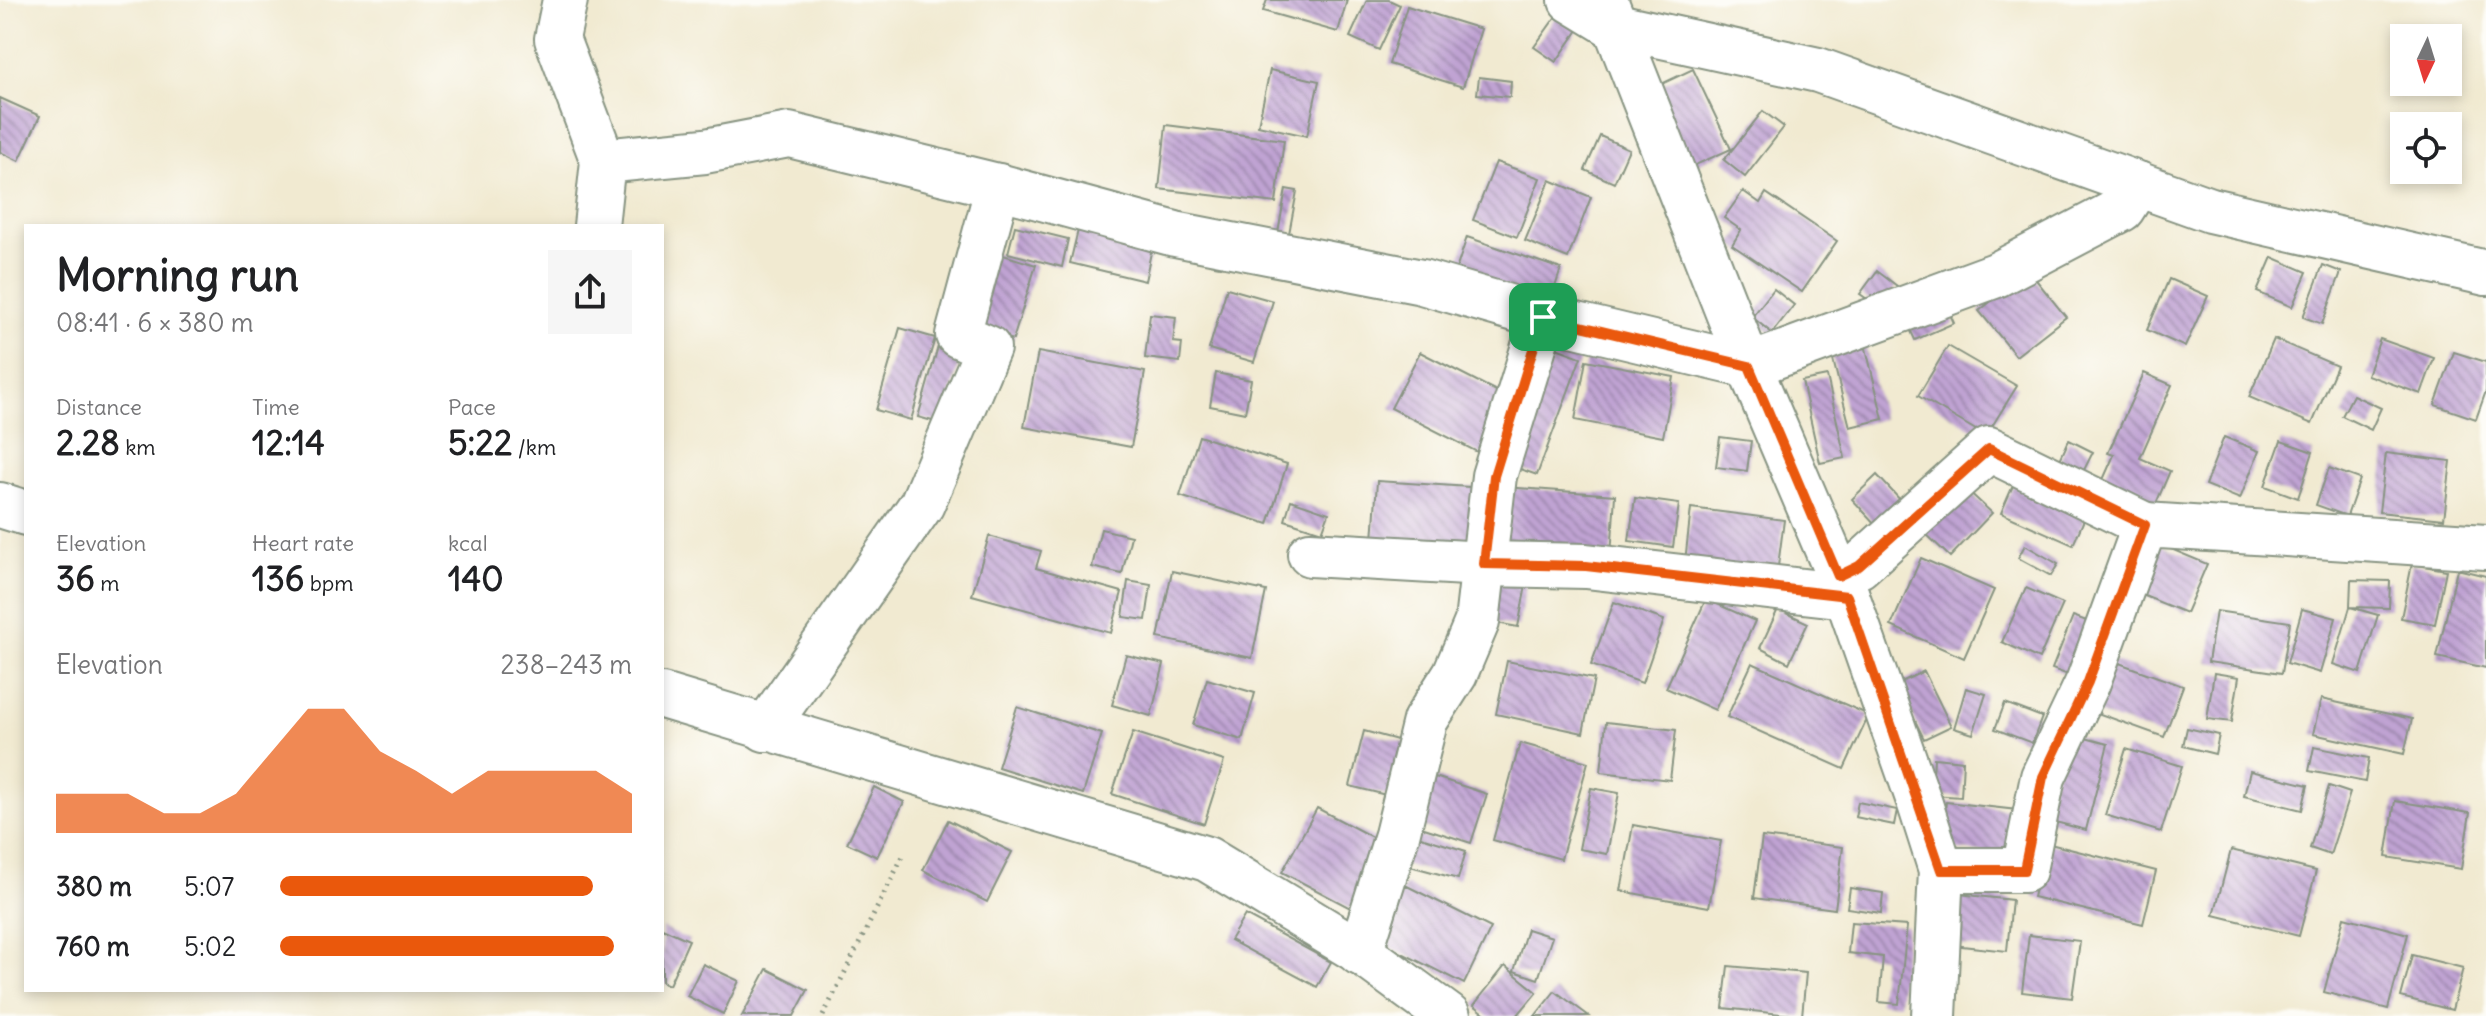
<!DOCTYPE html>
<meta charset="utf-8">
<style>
:root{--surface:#fff;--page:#f6f6f6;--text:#202124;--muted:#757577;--accent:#ea580c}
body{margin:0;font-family:Delius,sans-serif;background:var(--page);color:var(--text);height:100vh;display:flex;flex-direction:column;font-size:30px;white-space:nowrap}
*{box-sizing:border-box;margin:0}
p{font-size:26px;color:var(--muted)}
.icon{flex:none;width:44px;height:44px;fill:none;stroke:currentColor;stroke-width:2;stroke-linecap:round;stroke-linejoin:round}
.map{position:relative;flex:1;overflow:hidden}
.drawer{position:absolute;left:24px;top:224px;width:640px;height:768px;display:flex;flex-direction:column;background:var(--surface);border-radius:0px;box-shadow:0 4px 12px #0003}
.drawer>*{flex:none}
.needle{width:52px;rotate:184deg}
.controls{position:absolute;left:2390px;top:24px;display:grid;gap:16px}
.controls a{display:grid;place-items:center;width:72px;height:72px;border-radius:0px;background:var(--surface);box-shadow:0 4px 12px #0003;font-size:40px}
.pin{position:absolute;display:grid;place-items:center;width:68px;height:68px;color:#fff;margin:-34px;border-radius:16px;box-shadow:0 4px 12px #0006}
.round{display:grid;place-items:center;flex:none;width:84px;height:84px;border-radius:0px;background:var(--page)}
.summary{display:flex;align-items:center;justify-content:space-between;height:136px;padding:0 32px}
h1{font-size:44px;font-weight:700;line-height:60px}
.stats{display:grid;grid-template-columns:repeat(3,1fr);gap:12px;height:136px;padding:8px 32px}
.stats div{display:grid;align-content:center}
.stats b{font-size:34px;font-weight:700}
.stats small{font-size:22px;font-weight:400}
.stats p{font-size:22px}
.chart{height:224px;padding:16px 32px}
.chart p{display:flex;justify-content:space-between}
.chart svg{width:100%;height:144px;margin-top:8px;fill:var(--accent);opacity:.7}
ul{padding:0 32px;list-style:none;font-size:26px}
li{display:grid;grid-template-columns:128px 96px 1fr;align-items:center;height:60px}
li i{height:20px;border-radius:10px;background:var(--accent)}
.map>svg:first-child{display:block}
.building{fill:url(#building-back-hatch)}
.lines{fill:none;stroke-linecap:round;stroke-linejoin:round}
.minor-casing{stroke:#889482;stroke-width:48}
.path{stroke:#889482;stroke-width:5;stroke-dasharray:2 6;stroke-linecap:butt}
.minor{stroke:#fff;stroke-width:44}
.route-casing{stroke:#fff;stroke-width:16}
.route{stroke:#ea580c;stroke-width:10}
</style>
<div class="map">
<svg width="2486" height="1016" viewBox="0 0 2486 1016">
<defs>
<pattern id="building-back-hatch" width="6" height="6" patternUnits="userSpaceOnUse" patternTransform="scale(2)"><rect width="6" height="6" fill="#c0a3d3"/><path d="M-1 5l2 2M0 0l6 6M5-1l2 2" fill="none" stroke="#9b86ac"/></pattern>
</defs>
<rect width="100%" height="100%" fill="#fdfcf7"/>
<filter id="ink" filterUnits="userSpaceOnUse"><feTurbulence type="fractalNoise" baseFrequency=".0125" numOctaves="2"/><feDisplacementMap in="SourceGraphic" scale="16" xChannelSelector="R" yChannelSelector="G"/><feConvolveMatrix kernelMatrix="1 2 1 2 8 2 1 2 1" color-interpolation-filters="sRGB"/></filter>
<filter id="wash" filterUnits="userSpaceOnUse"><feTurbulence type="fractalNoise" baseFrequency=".006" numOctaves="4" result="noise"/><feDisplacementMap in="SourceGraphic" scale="32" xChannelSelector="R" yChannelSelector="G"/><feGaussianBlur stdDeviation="1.8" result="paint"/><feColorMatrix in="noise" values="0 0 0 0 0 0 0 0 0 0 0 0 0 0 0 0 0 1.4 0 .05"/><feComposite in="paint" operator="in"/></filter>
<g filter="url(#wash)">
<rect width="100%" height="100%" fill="#f1ead1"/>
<g id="blocks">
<g class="building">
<polygon points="1267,0 1347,0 1338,32 1263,11"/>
<polygon points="1367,0 1389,0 1400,5 1379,50 1350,37"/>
<polygon points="1407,6 1481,29 1463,87 1389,64"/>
<polygon points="1557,15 1578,30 1556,62 1534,47"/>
<polygon points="1693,69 1731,149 1691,167 1653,88"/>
<polygon points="1270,70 1319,81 1307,136 1258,125"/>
<polygon points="1479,77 1511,81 1510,97 1477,94"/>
<polygon points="0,98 40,116 19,161 0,152"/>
<polygon points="1763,111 1784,127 1745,177 1724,160"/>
<polygon points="1166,125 1284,140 1276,203 1159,189"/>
<polygon points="1600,136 1629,149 1614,183 1585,170"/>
<polygon points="1496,162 1540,178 1517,237 1473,220"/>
<polygon points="1550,180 1591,197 1568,258 1525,241"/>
<polygon points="1286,189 1297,191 1288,239 1277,238"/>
<polygon points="1743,191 1760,203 1766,193 1837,241 1802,292 1732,245 1741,230 1724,218"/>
<polygon points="1080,222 1154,238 1145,281 1070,263"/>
<polygon points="1015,226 1068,239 1062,267 1008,253"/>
<polygon points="1467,237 1561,269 1550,302 1456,270"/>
<polygon points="993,252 1036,265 1013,340 970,327"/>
<polygon points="2272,257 2307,272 2292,307 2257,292"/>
<polygon points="2323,265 2341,272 2322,324 2303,317"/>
<polygon points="1877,271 1897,286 1880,308 1860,294"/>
<polygon points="2029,271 2066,317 2016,356 1979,311"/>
<polygon points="2169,279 2208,296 2185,347 2147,330"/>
<polygon points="1227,288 1273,301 1254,362 1209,349"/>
<polygon points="1774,289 1794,305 1772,333 1752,317"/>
<polygon points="1944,301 1954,323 1915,340 1905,318"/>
<polygon points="1150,314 1176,317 1173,342 1182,343 1180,362 1145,358"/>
<polygon points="900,328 935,338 911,420 876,410"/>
<polygon points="2274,339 2337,366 2312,424 2249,397"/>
<polygon points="2380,339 2434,358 2421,394 2367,375"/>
<polygon points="1864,340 1883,419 1850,427 1830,348"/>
<polygon points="939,343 963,349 943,424 918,417"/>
<polygon points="1948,346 2017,386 1986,436 1918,396"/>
<polygon points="1556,348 1581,357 1537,475 1512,466"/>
<polygon points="1038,352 1145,372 1131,447 1024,427"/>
<polygon points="1420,352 1512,399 1483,455 1391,408"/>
<polygon points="2454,352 2486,362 2486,391 2476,419 2435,405"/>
<polygon points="1586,360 1674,377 1663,437 1575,420"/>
<polygon points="1216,373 1251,380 1245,413 1210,406"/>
<polygon points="2144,373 2172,385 2140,458 2170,471 2155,506 2102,482 2114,455 2108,453"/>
<polygon points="1827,376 1845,458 1820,463 1802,381"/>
<polygon points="2353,395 2381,408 2371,430 2342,416"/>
<polygon points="1199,436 1287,464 1268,524 1180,496"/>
<polygon points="1720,437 1751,441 1747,471 1716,467"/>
<polygon points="2224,437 2259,451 2240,499 2205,485"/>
<polygon points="2069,440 2093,452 2080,478 2057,466"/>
<polygon points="2281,441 2313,452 2298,498 2265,486"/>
<polygon points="2386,453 2451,461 2444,519 2379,512"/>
<polygon points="2329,468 2360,479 2347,516 2316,505"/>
<polygon points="2018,474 2090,506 2073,545 2001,513"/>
<polygon points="1877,475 1903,503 1877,526 1852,499"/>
<polygon points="1377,481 1485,488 1481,548 1373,541"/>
<polygon points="1963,486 1992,513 1950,557 1921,529"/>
<polygon points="1504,487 1615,495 1611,556 1500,548"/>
<polygon points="1635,498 1679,504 1673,547 1629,541"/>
<polygon points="1291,500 1329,513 1322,532 1285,520"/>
<polygon points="1691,508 1784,520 1777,574 1685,562"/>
<polygon points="1101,529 1131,536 1122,574 1092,567"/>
<polygon points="989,536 1041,551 1036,568 1122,592 1111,633 972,595"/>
<polygon points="2159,544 2207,564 2186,613 2137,593"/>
<polygon points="2025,545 2058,564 2051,576 2018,558"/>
<polygon points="1921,558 1994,590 1964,658 1891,626"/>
<polygon points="2412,564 2446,570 2435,624 2401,618"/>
<polygon points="2457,569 2486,576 2486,668 2437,657"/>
<polygon points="1172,571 1266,591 1252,658 1158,638"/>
<polygon points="1497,574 1527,580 1518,627 1486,621"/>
<polygon points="2351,580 2390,581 2389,608 2350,607 2378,615 2360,673 2333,664 2350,607"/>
<polygon points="1128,581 1151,585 1146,620 1123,617"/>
<polygon points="2026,588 2063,604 2039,659 2002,642"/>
<polygon points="1706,599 1755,621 1715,710 1666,688"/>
<polygon points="1614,602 1664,620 1642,683 1591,665"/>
<polygon points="1778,609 1808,623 1789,663 1760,648"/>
<polygon points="2302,609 2336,618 2320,673 2287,663"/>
<polygon points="2216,611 2290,622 2282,673 2208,662"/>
<polygon points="2073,616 2092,623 2071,676 2052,669"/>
<polygon points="1126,655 1164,664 1151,716 1112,705"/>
<polygon points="2105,658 2183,686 2164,737 2086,709"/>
<polygon points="1507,661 1594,679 1583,733 1496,714"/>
<polygon points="1752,663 1869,715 1844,769 1727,717"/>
<polygon points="1924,671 1951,726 1924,739 1897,684"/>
<polygon points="2214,673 2239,677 2232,722 2207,719"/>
<polygon points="1207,679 1255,693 1242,740 1193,725"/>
<polygon points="1966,688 1986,694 1973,734 1954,728"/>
<polygon points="2321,699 2412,719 2404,754 2313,734"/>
<polygon points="2005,703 2042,717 2032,743 1995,729"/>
<polygon points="1017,707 1102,734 1083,794 998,767"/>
<polygon points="1606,722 1676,730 1670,780 1601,772"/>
<polygon points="2187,728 2219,735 2215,754 2183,746"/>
<polygon points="1364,731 1412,744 1398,798 1350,786"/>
<polygon points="1133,732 1224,761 1204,824 1112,794"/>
<polygon points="2066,733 2108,744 2086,830 2044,819"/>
<polygon points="1520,743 1588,762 1561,859 1493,840"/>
<polygon points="2314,747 2369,758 2365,782 2309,771"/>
<polygon points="2126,749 2182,766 2161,832 2105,815"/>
<polygon points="1934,758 1963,761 1961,797 1932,795"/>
<polygon points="2250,771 2308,785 2302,810 2244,796"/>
<polygon points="1435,777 1487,794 1471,843 1418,826"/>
<polygon points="2329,786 2350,793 2330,855 2310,848"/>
<polygon points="874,787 904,802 877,857 847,843"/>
<polygon points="1591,788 1619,793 1607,854 1579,849"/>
<polygon points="2395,801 2470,813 2461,869 2386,857"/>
<polygon points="1858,802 1897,810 1894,825 1855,817"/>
<polygon points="1946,802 2017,810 2011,856 1941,848"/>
<polygon points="1317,808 1389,846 1354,910 1282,872"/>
<polygon points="948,820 1012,852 987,902 923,870"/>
<polygon points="1633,825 1721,841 1709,907 1621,891"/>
<polygon points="1408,833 1466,851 1458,879 1399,863"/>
<polygon points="1762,837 1843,847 1835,909 1754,898"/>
<polygon points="2046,843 2156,871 2143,924 2033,897"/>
<polygon points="2231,850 2316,871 2299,936 2214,915"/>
<polygon points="1405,885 1491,928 1464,984 1378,941"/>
<polygon points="1850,888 1883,893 1881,913 1847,908"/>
<polygon points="1959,894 2012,900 2007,951 1953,945"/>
<polygon points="1245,915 1331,962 1317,987 1230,940"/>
<polygon points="2344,917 2408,934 2388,1009 2324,992"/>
<polygon points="1851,922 1907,926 1899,1004 1879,1002 1883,957 1848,953"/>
<polygon points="662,928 689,940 669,985 662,982"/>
<polygon points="1527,929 1552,937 1538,979 1514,971"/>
<polygon points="2029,935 2080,941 2072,998 2022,992"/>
<polygon points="2412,955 2463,968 2452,1010 2401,997"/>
<polygon points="703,964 739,981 723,1014 687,996"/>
<polygon points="1505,966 1537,992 1517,1016 1488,1016 1474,1005"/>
<polygon points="1728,966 1806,973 1802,1016 1723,1008"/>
<polygon points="767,969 808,990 794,1016 742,1016"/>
<polygon points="1555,991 1589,1016 1535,1016"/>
</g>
</g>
</g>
<g filter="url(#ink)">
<use href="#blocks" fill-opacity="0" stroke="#889482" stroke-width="2"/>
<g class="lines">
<g class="minor-casing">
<g id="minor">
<polyline points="565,0 557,39 603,161 596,226"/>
<polyline points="1571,0 1612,25 1818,70 2210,210 2486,273"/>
<polyline points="1605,0 1749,366 1847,596 1920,804 1941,870 1934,1016"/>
<polyline points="603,161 705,151 789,135 998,186 1175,234 1422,282 1543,317 1749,366 1996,275 2122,209 2138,184"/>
<polyline points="0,505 26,513"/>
<polyline points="1310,554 1484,564 1586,566 1847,596"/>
<polyline points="1838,576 1859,566 1989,449 2145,525"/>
<polyline points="662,696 1207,859 1362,953 1448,1016"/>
<polyline points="765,729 922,504 988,348 958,335 998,186"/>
<polyline points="1941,870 2024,870 2043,777 2088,682 2145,525 2486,547"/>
<polyline points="1360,953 1397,835 1425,721 1455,674 1477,622 1494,476 1543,317"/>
</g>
</g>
<polyline class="path" points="823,1016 903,856"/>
<use href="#minor" class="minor"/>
</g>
</g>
<g class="lines" filter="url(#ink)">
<g class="route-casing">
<polygon id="route" points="1543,317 1749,366 1838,576 1859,566 1989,449 2145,525 2088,682 2043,777 2024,870 1941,870 1847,596 1586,566 1484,564 1494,476"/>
</g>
<use href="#route" class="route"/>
</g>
</svg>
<div class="controls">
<a><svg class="needle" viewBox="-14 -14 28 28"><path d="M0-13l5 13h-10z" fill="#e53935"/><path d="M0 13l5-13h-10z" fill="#757577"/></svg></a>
<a><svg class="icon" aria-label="locate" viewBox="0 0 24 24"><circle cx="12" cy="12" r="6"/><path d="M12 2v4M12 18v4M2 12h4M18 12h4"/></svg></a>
</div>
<div class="pin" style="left:1543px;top:317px;background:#1e9e55"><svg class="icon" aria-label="arrive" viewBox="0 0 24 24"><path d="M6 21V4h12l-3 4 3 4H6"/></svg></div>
<section class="drawer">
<div class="summary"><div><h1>Morning run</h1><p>08:41 · 6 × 380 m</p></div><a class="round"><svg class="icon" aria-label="share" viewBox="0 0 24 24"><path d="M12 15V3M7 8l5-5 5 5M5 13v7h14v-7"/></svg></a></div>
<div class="stats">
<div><p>Distance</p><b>2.28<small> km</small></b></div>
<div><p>Time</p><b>12:14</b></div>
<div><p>Pace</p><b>5:22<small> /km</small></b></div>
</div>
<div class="stats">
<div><p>Elevation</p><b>36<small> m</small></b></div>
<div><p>Heart rate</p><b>136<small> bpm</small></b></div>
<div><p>kcal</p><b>140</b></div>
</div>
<div class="chart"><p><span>Elevation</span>238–243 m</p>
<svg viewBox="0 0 160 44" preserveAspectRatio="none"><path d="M0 44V32L10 32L20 32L30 38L40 38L50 32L60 19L70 6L80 6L90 19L100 25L110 32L120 25L130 25L140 25L150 25L160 32V44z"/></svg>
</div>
<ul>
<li><b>380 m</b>5:07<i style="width:89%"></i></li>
<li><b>760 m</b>5:02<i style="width:95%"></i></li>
</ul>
</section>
</div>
